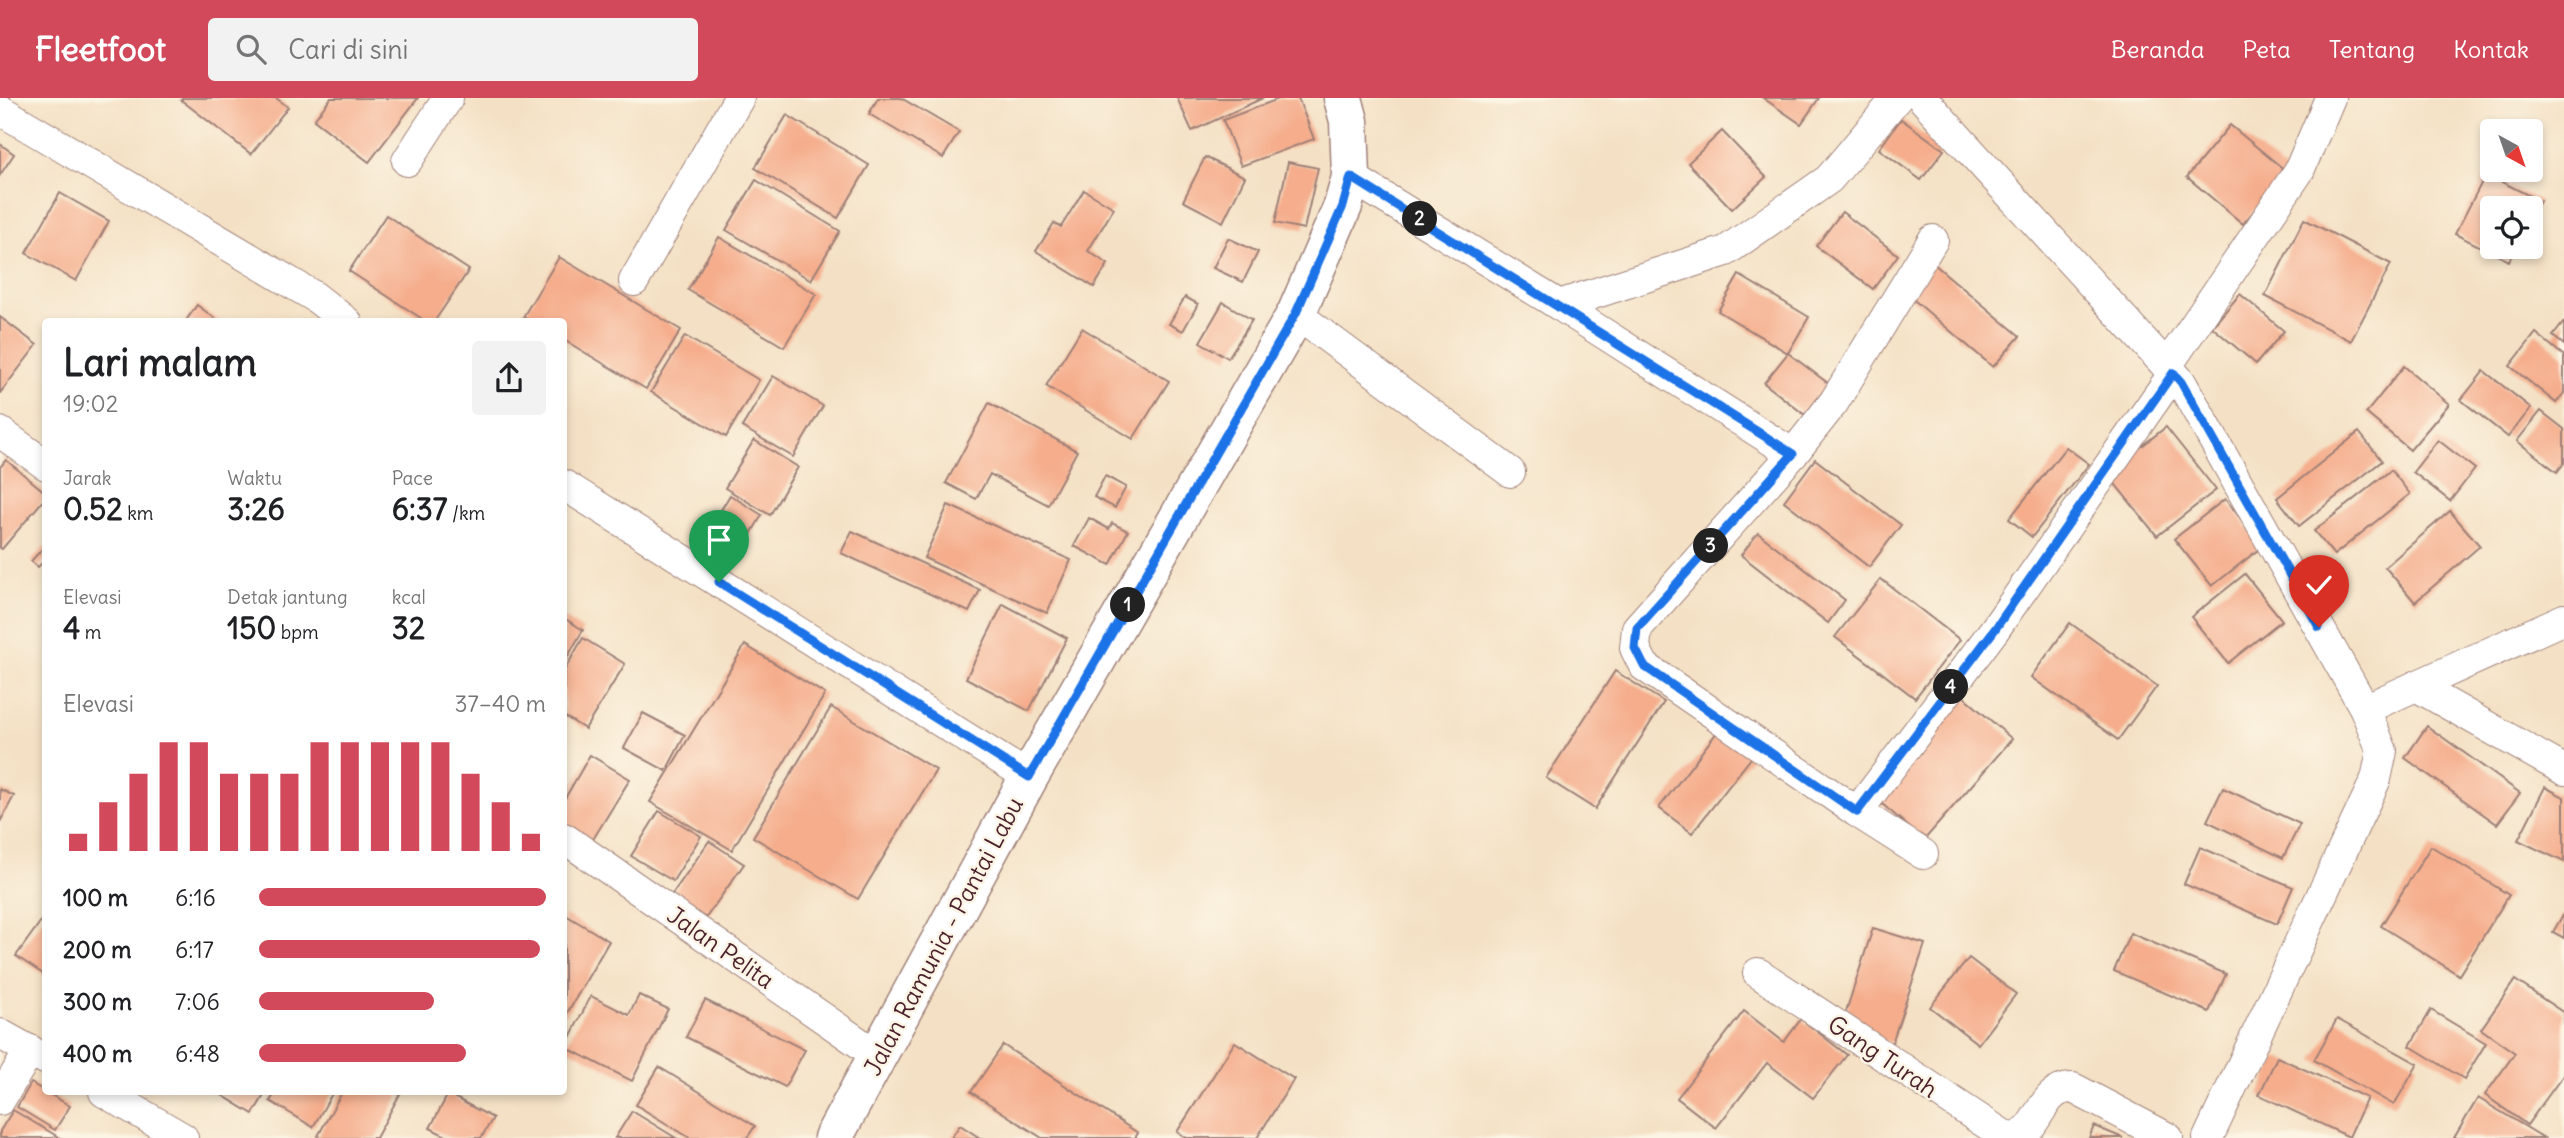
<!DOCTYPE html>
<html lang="id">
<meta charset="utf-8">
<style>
:root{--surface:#fff;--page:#f2f2f2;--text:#202124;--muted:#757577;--accent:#d1495b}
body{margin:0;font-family:Delius,sans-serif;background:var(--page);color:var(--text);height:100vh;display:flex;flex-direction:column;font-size:26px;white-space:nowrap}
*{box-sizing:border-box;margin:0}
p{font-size:23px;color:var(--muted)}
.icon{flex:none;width:38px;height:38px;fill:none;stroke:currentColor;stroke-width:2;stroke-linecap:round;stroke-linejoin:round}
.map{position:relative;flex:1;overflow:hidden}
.details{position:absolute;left:42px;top:220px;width:525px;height:777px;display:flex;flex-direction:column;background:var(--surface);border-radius:7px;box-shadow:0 4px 10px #0003}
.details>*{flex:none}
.needle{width:46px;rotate:140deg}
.tools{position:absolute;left:2480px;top:21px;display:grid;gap:14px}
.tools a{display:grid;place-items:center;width:63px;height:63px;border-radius:7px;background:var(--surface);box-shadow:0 4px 10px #0003;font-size:35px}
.pin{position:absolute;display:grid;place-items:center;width:60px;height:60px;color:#fff;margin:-72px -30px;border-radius:50% 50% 50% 0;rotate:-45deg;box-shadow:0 0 7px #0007}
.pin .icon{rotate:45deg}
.km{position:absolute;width:35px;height:35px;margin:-18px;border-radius:50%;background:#222;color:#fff;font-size:19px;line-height:35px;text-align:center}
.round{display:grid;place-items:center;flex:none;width:74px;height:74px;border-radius:7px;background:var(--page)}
.head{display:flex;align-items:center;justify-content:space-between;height:119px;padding:0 21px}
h1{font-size:38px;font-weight:700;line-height:52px}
.figures{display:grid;grid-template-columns:repeat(3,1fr);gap:10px;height:119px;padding:7px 21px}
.figures div{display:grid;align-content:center}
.figures b{font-size:30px;font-weight:700}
.figures small{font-size:19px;font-weight:400}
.figures p{font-size:19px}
.chart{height:196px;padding:14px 21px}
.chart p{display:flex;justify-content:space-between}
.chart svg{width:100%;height:126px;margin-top:7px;stroke:var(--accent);stroke-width:6}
ul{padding:0 21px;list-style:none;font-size:23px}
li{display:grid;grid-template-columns:112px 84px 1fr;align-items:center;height:52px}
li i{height:18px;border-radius:9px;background:var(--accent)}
header{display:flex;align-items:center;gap:42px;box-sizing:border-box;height:98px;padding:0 35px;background:var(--accent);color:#fff}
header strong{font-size:33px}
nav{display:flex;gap:38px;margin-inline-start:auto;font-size:24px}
.search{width:490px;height:63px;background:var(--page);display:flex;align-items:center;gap:18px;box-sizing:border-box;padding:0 24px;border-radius:7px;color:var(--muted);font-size:26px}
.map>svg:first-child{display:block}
.building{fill:#f5ad8c}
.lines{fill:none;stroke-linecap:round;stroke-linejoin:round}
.street-casing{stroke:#9f8078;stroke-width:32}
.secondary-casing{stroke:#9f8078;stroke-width:41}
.street{stroke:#fff;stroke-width:30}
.secondary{stroke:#fff;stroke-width:38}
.route-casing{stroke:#fff;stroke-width:14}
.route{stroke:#1a73e8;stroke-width:9}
.labels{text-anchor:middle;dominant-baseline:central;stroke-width:5;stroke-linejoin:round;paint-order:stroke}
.street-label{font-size:24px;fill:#4a1f2b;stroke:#fcf5e5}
</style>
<header>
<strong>Fleetfoot</strong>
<div class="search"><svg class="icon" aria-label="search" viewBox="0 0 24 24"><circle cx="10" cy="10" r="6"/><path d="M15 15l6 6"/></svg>Cari di sini</div>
<nav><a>Beranda</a><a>Peta</a><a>Tentang</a><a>Kontak</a></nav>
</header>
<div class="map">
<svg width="2564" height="1040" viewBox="0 0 2564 1040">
<rect width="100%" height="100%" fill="#fcf5e5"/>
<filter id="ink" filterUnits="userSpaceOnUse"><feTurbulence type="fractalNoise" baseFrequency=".0143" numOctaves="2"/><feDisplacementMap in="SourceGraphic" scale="14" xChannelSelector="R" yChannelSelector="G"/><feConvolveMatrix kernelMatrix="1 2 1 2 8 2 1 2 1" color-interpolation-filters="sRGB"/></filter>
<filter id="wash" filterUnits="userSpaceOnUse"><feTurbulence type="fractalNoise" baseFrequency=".00686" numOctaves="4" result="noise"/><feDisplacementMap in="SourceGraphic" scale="28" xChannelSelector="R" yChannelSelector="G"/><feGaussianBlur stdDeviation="1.57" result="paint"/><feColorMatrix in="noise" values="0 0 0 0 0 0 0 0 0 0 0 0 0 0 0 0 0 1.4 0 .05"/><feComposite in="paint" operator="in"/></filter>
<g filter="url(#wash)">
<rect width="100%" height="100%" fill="#f4e1c5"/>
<g id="blocks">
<g class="building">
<polygon points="183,0 276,0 288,9 251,56 181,2"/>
<polygon points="331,0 418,0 369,64 314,22"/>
<polygon points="878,0 901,0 959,34 943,60 869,16"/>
<polygon points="1177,0 1263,0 1192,33"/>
<polygon points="1281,0 1298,0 1314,41 1241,68 1223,22"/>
<polygon points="1763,0 1819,0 1801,26"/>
<polygon points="787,17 869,67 838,120 755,70"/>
<polygon points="1901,21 1944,52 1921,82 1879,51"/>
<polygon points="2230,27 2287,74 2243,126 2187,79"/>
<polygon points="1722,33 1766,79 1732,111 1688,65"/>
<polygon points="0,46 14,56 0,77"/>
<polygon points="1205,59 1245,79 1223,124 1183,103"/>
<polygon points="1288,64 1318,70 1304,131 1275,125"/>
<polygon points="2486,76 2540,103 2530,122 2530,110 2492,110 2492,149 2516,149 2509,163 2455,136"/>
<polygon points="756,82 840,133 811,182 726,132"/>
<polygon points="1084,92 1114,110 1088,153 1108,166 1094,189 1036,153 1054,125 1061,129"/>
<polygon points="60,95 109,123 76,183 26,155"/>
<polygon points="1842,114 1898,157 1873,191 1816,148"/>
<polygon points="386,117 469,172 434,224 427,224 349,173"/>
<polygon points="2304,121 2391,166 2351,243 2265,198"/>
<polygon points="719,139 816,196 784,249 688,192"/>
<polygon points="1228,140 1258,154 1243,184 1213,170"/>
<polygon points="559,159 681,232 646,291 564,242 564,224 532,224 523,219"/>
<polygon points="1934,166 2020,238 1993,269 1908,197"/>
<polygon points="1739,177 1809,219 1788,255 1718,213"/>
<polygon points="2240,196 2284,233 2256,266 2212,229"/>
<polygon points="1185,199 1198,206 1183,233 1169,226"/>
<polygon points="1223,204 1252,222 1228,260 1200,244"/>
<polygon points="197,207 220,224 185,224"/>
<polygon points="0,219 37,247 0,295"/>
<polygon points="2564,224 2564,247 2553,238"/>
<polygon points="1082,230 1169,283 1133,341 1046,288"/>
<polygon points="2536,235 2564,258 2564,295 2556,305 2510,268"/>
<polygon points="685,238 759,282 726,339 651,294"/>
<polygon points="1788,255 1829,286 1805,317 1764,285"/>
<polygon points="2404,268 2449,306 2410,352 2366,315"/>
<polygon points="2484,273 2531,310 2508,339 2461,302"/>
<polygon points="773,278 823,308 793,359 742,329"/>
<polygon points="989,305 1077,353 1048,407 990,376 976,401 946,385"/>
<polygon points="2541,313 2564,331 2564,365 2557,374 2517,343"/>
<polygon points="2166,329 2216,392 2157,438 2107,376"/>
<polygon points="2359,334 2382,363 2299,428 2277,400"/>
<polygon points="754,342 798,369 770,417 725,390"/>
<polygon points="2438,342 2475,371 2450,403 2413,374"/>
<polygon points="2066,349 2089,366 2032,439 2009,421"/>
<polygon points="1815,361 1901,427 1869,469 1784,403"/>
<polygon points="6,362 46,395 46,399 2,451 0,450 0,369"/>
<polygon points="2391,372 2410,396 2334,457 2314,433"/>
<polygon points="1105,378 1126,389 1115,410 1094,399"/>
<polygon points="730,397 762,417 735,463 702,444"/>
<polygon points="2225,401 2263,448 2212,488 2174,441"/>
<polygon points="948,407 1071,462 1047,515 924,460"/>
<polygon points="2450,413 2480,448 2415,504 2385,469"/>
<polygon points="1089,420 1109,431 1112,425 1128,433 1110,467 1074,448"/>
<polygon points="852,433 980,492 969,514 841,455"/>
<polygon points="1758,435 1845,502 1828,525 1741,457"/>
<polygon points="46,447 46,461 38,469 31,463"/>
<polygon points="2245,476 2282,522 2228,565 2191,519"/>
<polygon points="1881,481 1960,542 1915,600 1835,539"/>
<polygon points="1003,506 1067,540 1029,613 966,580"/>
<polygon points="564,520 583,532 564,565"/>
<polygon points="2070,525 2157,588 2118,642 2031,579"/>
<polygon points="583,540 625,566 585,631 564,618 564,573"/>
<polygon points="745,547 825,596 732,752 650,704"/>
<polygon points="1615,573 1664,604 1595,711 1546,680"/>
<polygon points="1963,598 2012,641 1924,742 1874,699"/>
<polygon points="831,609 936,672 858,801 753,739"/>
<polygon points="643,615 685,637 666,673 624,650"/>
<polygon points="2427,628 2520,695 2497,726 2405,660"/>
<polygon points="1721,629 1755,655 1692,735 1659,710"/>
<polygon points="590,657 630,681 592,743 564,726 564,702"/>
<polygon points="2545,689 2564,699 2564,764 2518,742"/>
<polygon points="2223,690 2300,726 2283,760 2207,723"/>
<polygon points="0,691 14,698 0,724"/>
<polygon points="659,713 701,738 673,783 631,758"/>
<polygon points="709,743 744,766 705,821 671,798"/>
<polygon points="2431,748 2509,797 2459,877 2381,828"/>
<polygon points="2200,749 2293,789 2277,826 2184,786"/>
<polygon points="2564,815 2564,840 2553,834"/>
<polygon points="46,816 46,878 16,858"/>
<polygon points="564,816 609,843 566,917 564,915"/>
<polygon points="1873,830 1925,846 1892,945 1841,929"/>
<polygon points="2130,835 2226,876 2209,914 2114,873"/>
<polygon points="1969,860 2016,896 1978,946 1930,909"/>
<polygon points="2515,882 2564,915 2564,976 2527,1027 2485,997 2515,955 2481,931"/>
<polygon points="639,897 668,911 632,983 565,949 591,898 629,917"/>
<polygon points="705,902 805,952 785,989 686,939"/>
<polygon points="2431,912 2486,945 2464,981 2410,948"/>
<polygon points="1744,913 1784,944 1801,921 1847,957 1813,1000 1767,965 1716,1030 1677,1000"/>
<polygon points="2337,921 2418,966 2394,1007 2314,962"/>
<polygon points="1235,944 1294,981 1257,1040 1187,1040 1177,1034"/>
<polygon points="1003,947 1138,1035 1135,1040 1042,1040 971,994"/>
<polygon points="2277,959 2367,1000 2349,1039 2259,997"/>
<polygon points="659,969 755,1028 747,1040 690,1040 636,1007"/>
<polygon points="31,985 70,1008 55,1032 17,1009"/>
<polygon points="217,994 266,994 253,1016"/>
<polygon points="276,994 333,994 313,1029 270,1003"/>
<polygon points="342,994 401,994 376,1040 321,1040 318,1038"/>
<polygon points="448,996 493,1020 481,1040 450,1040 430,1030"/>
<polygon points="2478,1000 2544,1040 2454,1040"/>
<polygon points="13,1012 60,1040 0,1040 0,1033"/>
<polygon points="632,1013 676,1040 615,1040"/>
<polygon points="960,1027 980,1040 951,1040"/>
<polygon points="2094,1028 2123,1040 2089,1040"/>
</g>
</g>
</g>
<g filter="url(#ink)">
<use href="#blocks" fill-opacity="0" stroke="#9f8078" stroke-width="2"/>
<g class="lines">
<g class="street-casing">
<g id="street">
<polyline points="1922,0 2181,284 2365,611 2382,653 2376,681 2208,1040"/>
<polyline points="0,12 315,199 347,224"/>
<polyline points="407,63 448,0"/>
<polyline points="1351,79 1559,207 1726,153 1829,81 1897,0"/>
<polyline points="634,183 739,0"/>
<polyline points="1559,207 1793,356 1637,530 1635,550 1644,568 1857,714 1923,756"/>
<polyline points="1296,216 1510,374"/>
<polyline points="2167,268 2299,73 2330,0"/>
<polyline points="0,334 46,367"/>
<polyline points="1793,356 1834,304 1933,142"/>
<polyline points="564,387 1029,679"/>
<polyline points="2416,588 2564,672"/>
<polyline points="2365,611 2564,521"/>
<polyline points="1857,714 1995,531 2173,276"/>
<polyline points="564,740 878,958"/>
<polyline points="1758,875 2008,1040"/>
<polyline points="0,936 45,961"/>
<polyline points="104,994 183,1040"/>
<polyline points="0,1002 30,952"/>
<path d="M2016,1040c25,-11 25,-51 57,-50l95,50"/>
</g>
</g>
<g class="secondary-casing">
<polyline id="secondary" points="833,1040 1029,679 1296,216 1343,108 1351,79 1349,23 1343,0"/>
</g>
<use href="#street" class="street"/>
<use href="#secondary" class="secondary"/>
</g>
</g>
<g class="lines" filter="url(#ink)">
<g class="route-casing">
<polyline id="route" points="719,484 1029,679 1296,215 1343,108 1351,79 1793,356 1637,530 1635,550 1644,568 1857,714 1995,531 2173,275 2181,284 2319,529"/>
</g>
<use href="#route" class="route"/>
</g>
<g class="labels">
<g class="street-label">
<text transform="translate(943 838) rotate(-62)">Jalan Ramunia - Pantai Labu</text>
<text transform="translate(721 849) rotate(35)">Jalan Pelita</text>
<text transform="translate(1883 958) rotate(34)">Gang Turah</text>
</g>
</g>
</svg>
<div class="tools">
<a><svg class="needle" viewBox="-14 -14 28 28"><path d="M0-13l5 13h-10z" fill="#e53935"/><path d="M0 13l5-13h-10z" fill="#757577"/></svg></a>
<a><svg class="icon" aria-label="locate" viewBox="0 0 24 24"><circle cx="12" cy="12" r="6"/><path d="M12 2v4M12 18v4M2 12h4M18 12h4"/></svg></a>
</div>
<div class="pin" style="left:719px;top:484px;background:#1e9e55"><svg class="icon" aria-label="arrive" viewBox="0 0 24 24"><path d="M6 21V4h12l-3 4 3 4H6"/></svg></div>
<div class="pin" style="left:2319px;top:529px;background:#d93025"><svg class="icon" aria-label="check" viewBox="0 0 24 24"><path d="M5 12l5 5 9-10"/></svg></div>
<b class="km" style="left:1128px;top:507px">1</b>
<b class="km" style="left:1420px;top:121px">2</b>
<b class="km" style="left:1711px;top:448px">3</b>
<b class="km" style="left:1951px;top:589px">4</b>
<section class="details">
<div class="head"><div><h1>Lari malam</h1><p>19:02</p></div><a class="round"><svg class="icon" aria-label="share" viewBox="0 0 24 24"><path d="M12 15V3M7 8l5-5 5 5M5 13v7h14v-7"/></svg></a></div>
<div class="figures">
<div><p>Jarak</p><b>0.52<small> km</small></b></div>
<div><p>Waktu</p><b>3:26</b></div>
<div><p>Pace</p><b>6:37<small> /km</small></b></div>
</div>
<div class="figures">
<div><p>Elevasi</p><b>4<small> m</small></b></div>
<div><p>Detak jantung</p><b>150<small> bpm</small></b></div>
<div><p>kcal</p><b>32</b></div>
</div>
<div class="chart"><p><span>Elevasi</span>37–40 m</p>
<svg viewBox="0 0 160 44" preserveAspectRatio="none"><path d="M5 44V38M15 44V27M25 44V17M35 44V6M45 44V6M55 44V17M65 44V17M75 44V17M85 44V6M95 44V6M105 44V6M115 44V6M125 44V6M135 44V17M145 44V27M155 44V38"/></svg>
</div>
<ul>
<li><b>100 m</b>6:16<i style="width:100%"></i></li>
<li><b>200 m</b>6:17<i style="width:98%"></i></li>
<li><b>300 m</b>7:06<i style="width:61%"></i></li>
<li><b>400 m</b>6:48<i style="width:72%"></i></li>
</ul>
</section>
</div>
